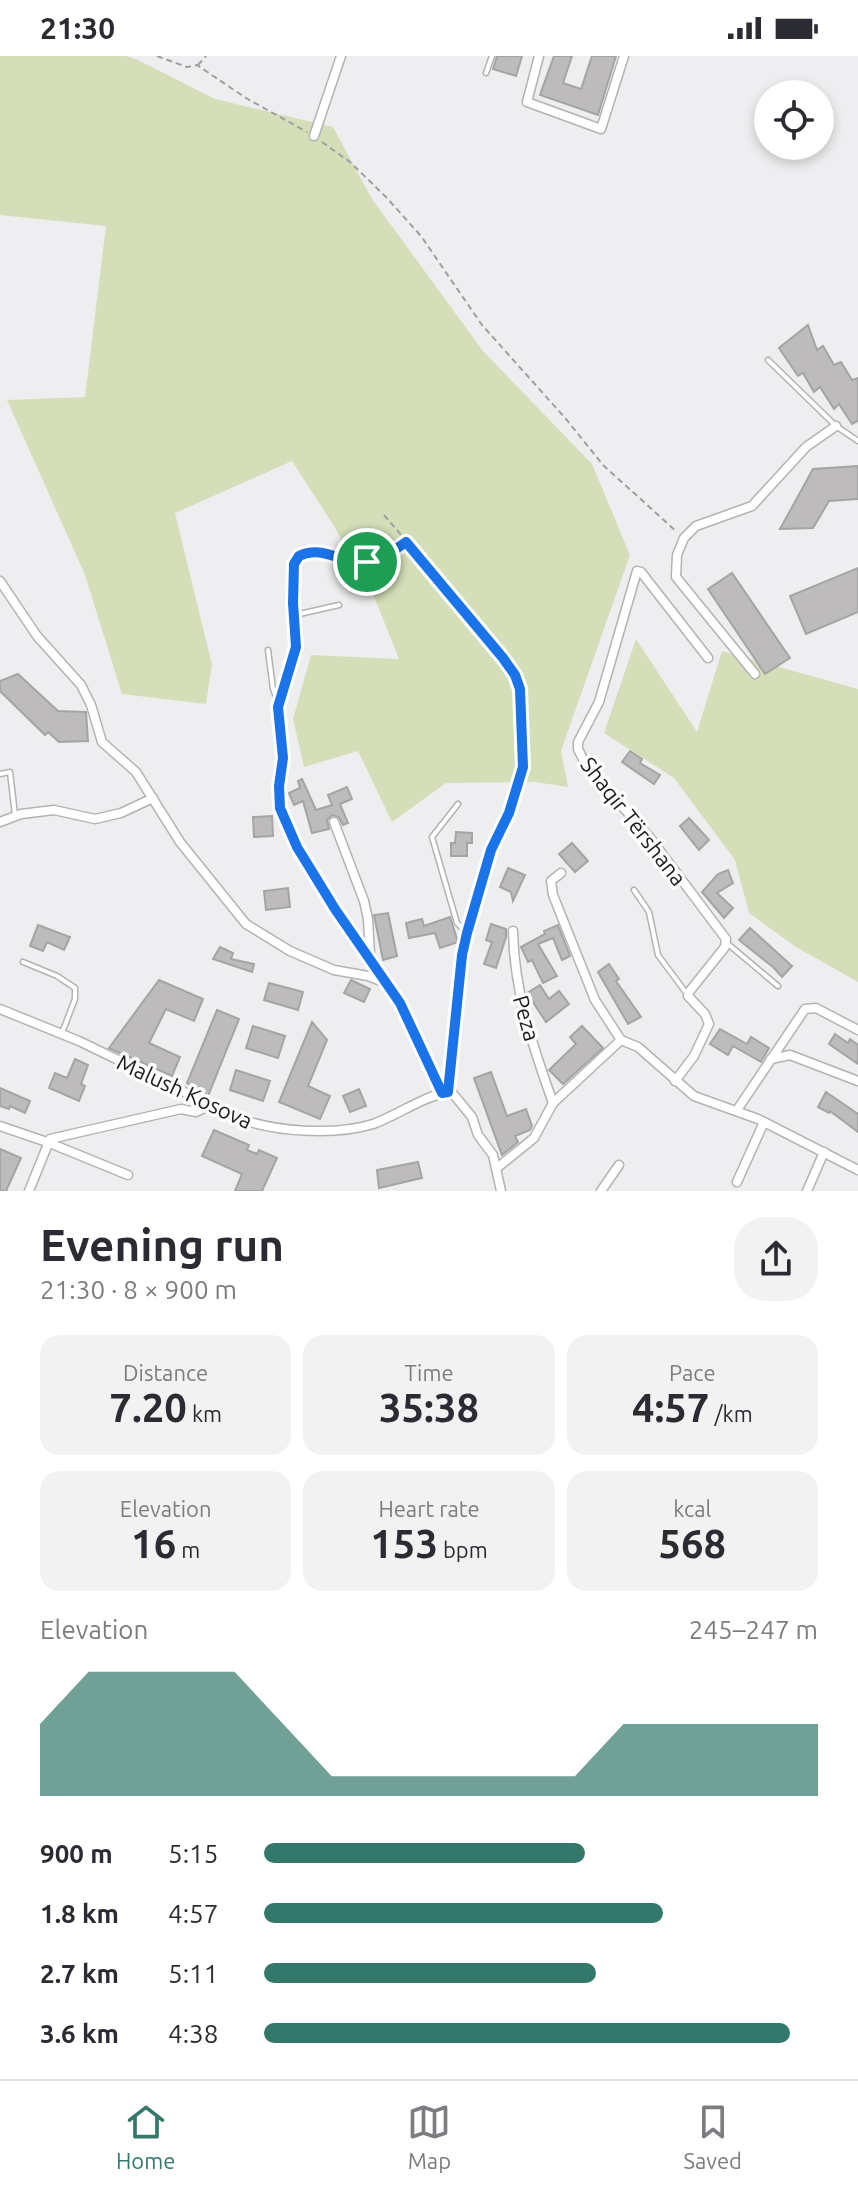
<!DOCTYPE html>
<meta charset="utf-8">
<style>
:root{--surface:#fff;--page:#f2f2f3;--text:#2b2b33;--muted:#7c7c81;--line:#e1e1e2;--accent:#34786b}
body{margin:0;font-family:Ubuntu,sans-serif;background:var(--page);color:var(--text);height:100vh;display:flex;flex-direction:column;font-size:30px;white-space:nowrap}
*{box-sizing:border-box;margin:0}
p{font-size:26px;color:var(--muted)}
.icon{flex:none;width:44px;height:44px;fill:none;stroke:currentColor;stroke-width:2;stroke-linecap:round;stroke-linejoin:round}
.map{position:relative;height:1135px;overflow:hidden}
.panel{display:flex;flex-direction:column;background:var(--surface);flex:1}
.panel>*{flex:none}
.buttons{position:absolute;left:754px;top:24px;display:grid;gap:16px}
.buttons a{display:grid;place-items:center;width:80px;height:80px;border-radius:50%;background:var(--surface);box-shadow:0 4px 12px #0003;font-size:40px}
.pin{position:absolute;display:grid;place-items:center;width:68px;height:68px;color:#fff;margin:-34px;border:4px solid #fff;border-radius:50%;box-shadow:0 2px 8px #0007}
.round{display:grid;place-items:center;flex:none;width:84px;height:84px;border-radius:32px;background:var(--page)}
.summary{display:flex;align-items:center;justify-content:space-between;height:136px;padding:0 40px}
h1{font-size:44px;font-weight:700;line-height:60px}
.metrics{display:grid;grid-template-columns:repeat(3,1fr);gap:12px;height:136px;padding:8px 40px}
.metrics div{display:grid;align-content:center;border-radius:20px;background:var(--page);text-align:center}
.metrics b{font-size:40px;font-weight:700}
.metrics small{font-size:22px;font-weight:400}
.metrics p{font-size:22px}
.chart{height:224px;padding:16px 40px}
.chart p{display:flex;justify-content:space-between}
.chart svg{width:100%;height:144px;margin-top:8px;fill:var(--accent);opacity:.7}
ul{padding:0 40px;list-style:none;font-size:26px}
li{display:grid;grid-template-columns:128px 96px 1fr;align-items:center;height:60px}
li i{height:20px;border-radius:10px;background:var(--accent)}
.status{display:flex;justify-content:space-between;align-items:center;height:56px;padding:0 40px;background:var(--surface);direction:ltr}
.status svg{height:22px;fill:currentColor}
.menu{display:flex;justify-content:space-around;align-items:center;height:112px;border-top:2px solid var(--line);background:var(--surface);font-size:22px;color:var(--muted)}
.menu a{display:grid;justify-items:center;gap:4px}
.menu .on{color:var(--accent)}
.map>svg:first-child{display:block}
.grass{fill:#d4dfb9}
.building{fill:#bdbbbc;stroke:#a5a4a5;stroke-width:2}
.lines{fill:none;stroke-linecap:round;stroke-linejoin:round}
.service-casing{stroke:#b2b3b4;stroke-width:7}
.minor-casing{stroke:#b2b3b4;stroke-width:11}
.path{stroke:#9f9fa1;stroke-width:2;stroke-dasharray:6 4;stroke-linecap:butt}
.service{stroke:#fff;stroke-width:4}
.minor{stroke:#fff;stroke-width:8}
.route-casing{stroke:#fff;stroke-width:16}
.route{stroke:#1a73e8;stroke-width:10}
.labels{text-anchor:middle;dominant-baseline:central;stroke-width:7;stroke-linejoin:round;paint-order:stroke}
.street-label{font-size:22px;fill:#1b1b1c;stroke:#fbfcfd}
</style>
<div class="status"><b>21:30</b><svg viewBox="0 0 49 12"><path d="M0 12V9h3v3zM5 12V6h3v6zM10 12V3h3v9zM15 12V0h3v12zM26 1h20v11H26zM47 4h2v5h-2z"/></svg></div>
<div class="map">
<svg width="858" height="1135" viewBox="0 0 858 1135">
<rect width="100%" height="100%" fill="#eeeef0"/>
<g class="grass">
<polygon points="0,0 126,0 136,3 215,43 333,71 372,143 483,295 592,408 630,499 561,695 568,731 535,726 446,727 392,766 358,695 304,711 293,663 311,599 399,603 375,543 334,470 292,405 175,457 212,609 206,648 122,638 85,519 7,344 85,341 106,170 0,159"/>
<polygon points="636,583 697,676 722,595 858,633 858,926 796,891 749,857 735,804 674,722 604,677"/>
</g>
<g class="building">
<polygon points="497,0 522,0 516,20 493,13"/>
<polygon points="554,0 572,0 563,27 581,33 592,0 616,0 598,59 540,39"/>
<polygon points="808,269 817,294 823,290 834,309 841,306 852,324 858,322 858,365 852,368 839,348 834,353 820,331 814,336 803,317 798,320 779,292"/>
<polygon points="858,410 858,443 829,445 813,472 780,473 813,413"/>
<polygon points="858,512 858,556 806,578 790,540"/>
<polygon points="732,517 790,602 765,618 708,533"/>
<polygon points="18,618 58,655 86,656 88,685 59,686 48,676 45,679 0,635 0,625"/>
<polygon points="630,695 642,703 640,707 660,719 654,728 622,706"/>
<polygon points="302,723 316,754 332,749 328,739 347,731 352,743 340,748 348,767 343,769 339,761 332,759 327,764 329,773 312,777 303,745 294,749 289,737 300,732 298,725"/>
<polygon points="272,760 273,780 254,781 253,761"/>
<polygon points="689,762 709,784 699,794 680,770"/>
<polygon points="456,776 472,777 472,787 467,787 467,800 451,800 451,787 455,787"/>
<polygon points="572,787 588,805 575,816 559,798"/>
<polygon points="508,812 525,819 513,845 511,836 500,831"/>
<polygon points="728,814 733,827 717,837 733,852 724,862 702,836 718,818"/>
<polygon points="288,832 290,851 266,854 264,835"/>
<polygon points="388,857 397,900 383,904 374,859"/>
<polygon points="450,861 458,886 440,892 435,877 409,882 406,867 422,863 424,870"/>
<polygon points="491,868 506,873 506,881 496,912 484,908 492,886 486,884"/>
<polygon points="38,869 70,881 64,894 47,886 43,895 30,890"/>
<polygon points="558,869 570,900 562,904 553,882 538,888 557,920 543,927 532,904 528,906 521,891 545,878 544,875"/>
<polygon points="750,872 792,910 782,921 773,911 739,884"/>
<polygon points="220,891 233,897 231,903 254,908 252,916 213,903"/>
<polygon points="609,908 619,923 616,925 641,961 628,968 598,916"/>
<polygon points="159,924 203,943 194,965 166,953 149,987 180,1001 172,1020 109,992"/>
<polygon points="351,924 370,933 364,946 344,937"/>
<polygon points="269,927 303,936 298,954 264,944"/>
<polygon points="540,929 549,943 559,935 569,948 546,966 527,937"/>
<polygon points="217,954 239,963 208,1040 187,1027"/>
<polygon points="312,966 327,984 308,1030 330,1040 320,1063 279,1046"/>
<polygon points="253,970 285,980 278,1002 246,992"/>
<polygon points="582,970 603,992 563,1028 549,1014 576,988 570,981"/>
<polygon points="720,973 747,988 751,981 769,992 761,1006 733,990 728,999 710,988"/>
<polygon points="835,978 848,987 850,983 858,989 858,1008 829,988"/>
<polygon points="75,1003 88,1009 81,1028 85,1030 79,1045 49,1032 55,1017 67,1022"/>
<polygon points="236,1014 270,1025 263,1045 230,1034"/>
<polygon points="491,1016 507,1060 526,1053 532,1070 530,1074 515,1080 518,1086 502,1099 474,1022"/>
<polygon points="0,1032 30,1045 25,1057 10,1050 9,1053 0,1050"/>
<polygon points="359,1033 366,1050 350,1056 343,1040"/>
<polygon points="826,1036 858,1058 858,1076 830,1055 829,1057 818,1051"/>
<polygon points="214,1074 249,1089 247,1094 257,1098 259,1094 277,1102 262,1135 235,1135 242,1118 202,1100"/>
<polygon points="0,1093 21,1102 6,1135 0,1135"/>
<polygon points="418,1106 422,1122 379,1132 377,1114"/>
</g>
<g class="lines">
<g class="service-casing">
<g id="service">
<polyline points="486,17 492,0"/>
<polyline points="768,304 836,370 858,385"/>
<polyline points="295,559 339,549"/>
<polyline points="268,594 273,633 277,643"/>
<polyline points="0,718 10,716 15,759"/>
<polyline points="458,748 432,781 457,867 467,877"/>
<polyline points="634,834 649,856 658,899 687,938"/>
<polyline points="728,888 778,930"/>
<polyline points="23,906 57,920 75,932 75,943 62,977"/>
</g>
</g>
<g class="minor-casing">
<g id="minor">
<polyline points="539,0 527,46 601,73 624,0"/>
<polyline points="314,80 341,0"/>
<polyline points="0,525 37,580 81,629 91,649 102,686 136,716 180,786 246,868 290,895 334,914 368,920 386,927"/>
<polyline points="293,547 296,591 278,651 283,702 279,740 280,752 294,784 335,853 400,947 442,1037"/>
<polyline points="755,618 676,521 677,499 684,482 696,470 752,450 806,391 836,370"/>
<polyline points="0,766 21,758 54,754 95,763 121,757 153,742"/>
<polyline points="334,766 364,845 368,863 370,899"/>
<polyline points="561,817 551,825 553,839 595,944 621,984 638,991 694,1040 758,1063 858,1114"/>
<path d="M513,875c1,60 20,116 40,172"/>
<path d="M0,953l79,32 157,76c37,15 98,19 137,7 25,-9 49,-27 75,-32"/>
<polyline points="771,1003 790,999 858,1025"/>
<polyline points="675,1025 694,1000 709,968 705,958 688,940 689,936 725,891 726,883 651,783 586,709 578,693 578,686 599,646 637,515 641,516 708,602"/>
<polyline points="448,1036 465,885 491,794 509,757 523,711"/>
<polyline points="448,1036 454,1039 472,1061 478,1079 493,1099 501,1135"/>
<polyline points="737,1054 805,953 816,952 858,974"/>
<polyline points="0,1070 47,1086 128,1119"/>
<polyline points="497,1112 534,1082 553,1047 621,984"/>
<polyline points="737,1126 764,1066"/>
<polyline points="29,1135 50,1083 181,1053 196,1056 211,1049"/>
<polyline points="601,1135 619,1109"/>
<polyline points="807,1135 824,1096"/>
</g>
</g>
<g class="path">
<polyline points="157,0 187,11 197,9 246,42 307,76"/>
<polyline points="198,9 206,0"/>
<polyline points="322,86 350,106 386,141 421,180 482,269 566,363 603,409 677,476"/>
<polyline points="384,459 461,549 515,619 520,633 523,701"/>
<path d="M293,538c1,-9 -2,-23 2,-32 10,-24 53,3 71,0 15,-2 28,-12 40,-20"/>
</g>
<use href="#service" class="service"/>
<use href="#minor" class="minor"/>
</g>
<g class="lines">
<g class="route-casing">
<path id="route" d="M406,486l97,116 12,17 5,14 3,78 -14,46 -18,37 -24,83 -5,22 -14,137 -6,1 -42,-90 -65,-94 -38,-62 -17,-39 -1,-22 4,-28 -5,-51 18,-60 -3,-44 1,-39 5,-8c21,-10 37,3 58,6 18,2 35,-10 49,-20z"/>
</g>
<use href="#route" class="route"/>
</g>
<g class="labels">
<g class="street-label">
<text transform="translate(634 765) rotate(52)">Shaqir Tërshana</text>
<text transform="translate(527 962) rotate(74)">Peza</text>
<text transform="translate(185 1035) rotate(25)">Malush Kosova</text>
</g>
</g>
</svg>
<div class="buttons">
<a><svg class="icon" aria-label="locate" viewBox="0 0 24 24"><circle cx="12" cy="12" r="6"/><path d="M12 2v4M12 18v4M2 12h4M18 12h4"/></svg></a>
</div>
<div class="pin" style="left:367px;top:506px;background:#1e9e55"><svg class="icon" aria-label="arrive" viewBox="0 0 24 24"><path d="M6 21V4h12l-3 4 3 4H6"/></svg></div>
</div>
<section class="panel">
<div class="summary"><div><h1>Evening run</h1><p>21:30 · 8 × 900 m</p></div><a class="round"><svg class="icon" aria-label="share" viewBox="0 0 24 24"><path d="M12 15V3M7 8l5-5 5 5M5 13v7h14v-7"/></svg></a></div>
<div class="metrics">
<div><p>Distance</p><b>7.20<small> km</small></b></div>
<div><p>Time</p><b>35:38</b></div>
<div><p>Pace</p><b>4:57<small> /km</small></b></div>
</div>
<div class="metrics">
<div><p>Elevation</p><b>16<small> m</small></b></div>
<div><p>Heart rate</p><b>153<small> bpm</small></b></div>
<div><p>kcal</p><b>568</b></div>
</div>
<div class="chart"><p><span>Elevation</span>245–247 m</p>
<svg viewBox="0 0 160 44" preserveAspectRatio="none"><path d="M0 44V22L10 6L20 6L30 6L40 6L50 22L60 38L70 38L80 38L90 38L100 38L110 38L120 22L130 22L140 22L150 22L160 22V44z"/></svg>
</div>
<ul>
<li><b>900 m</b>5:15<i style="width:58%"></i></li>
<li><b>1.8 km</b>4:57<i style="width:72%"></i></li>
<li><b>2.7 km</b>5:11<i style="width:60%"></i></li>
<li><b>3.6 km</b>4:38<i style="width:95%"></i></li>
</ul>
</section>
<nav class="menu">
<a class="on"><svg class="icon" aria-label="home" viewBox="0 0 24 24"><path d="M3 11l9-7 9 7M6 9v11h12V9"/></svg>Home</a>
<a><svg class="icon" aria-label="map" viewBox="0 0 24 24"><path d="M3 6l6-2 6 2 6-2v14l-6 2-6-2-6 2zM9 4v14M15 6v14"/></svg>Map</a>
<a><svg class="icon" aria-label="saved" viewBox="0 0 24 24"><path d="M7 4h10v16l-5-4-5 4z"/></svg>Saved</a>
</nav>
